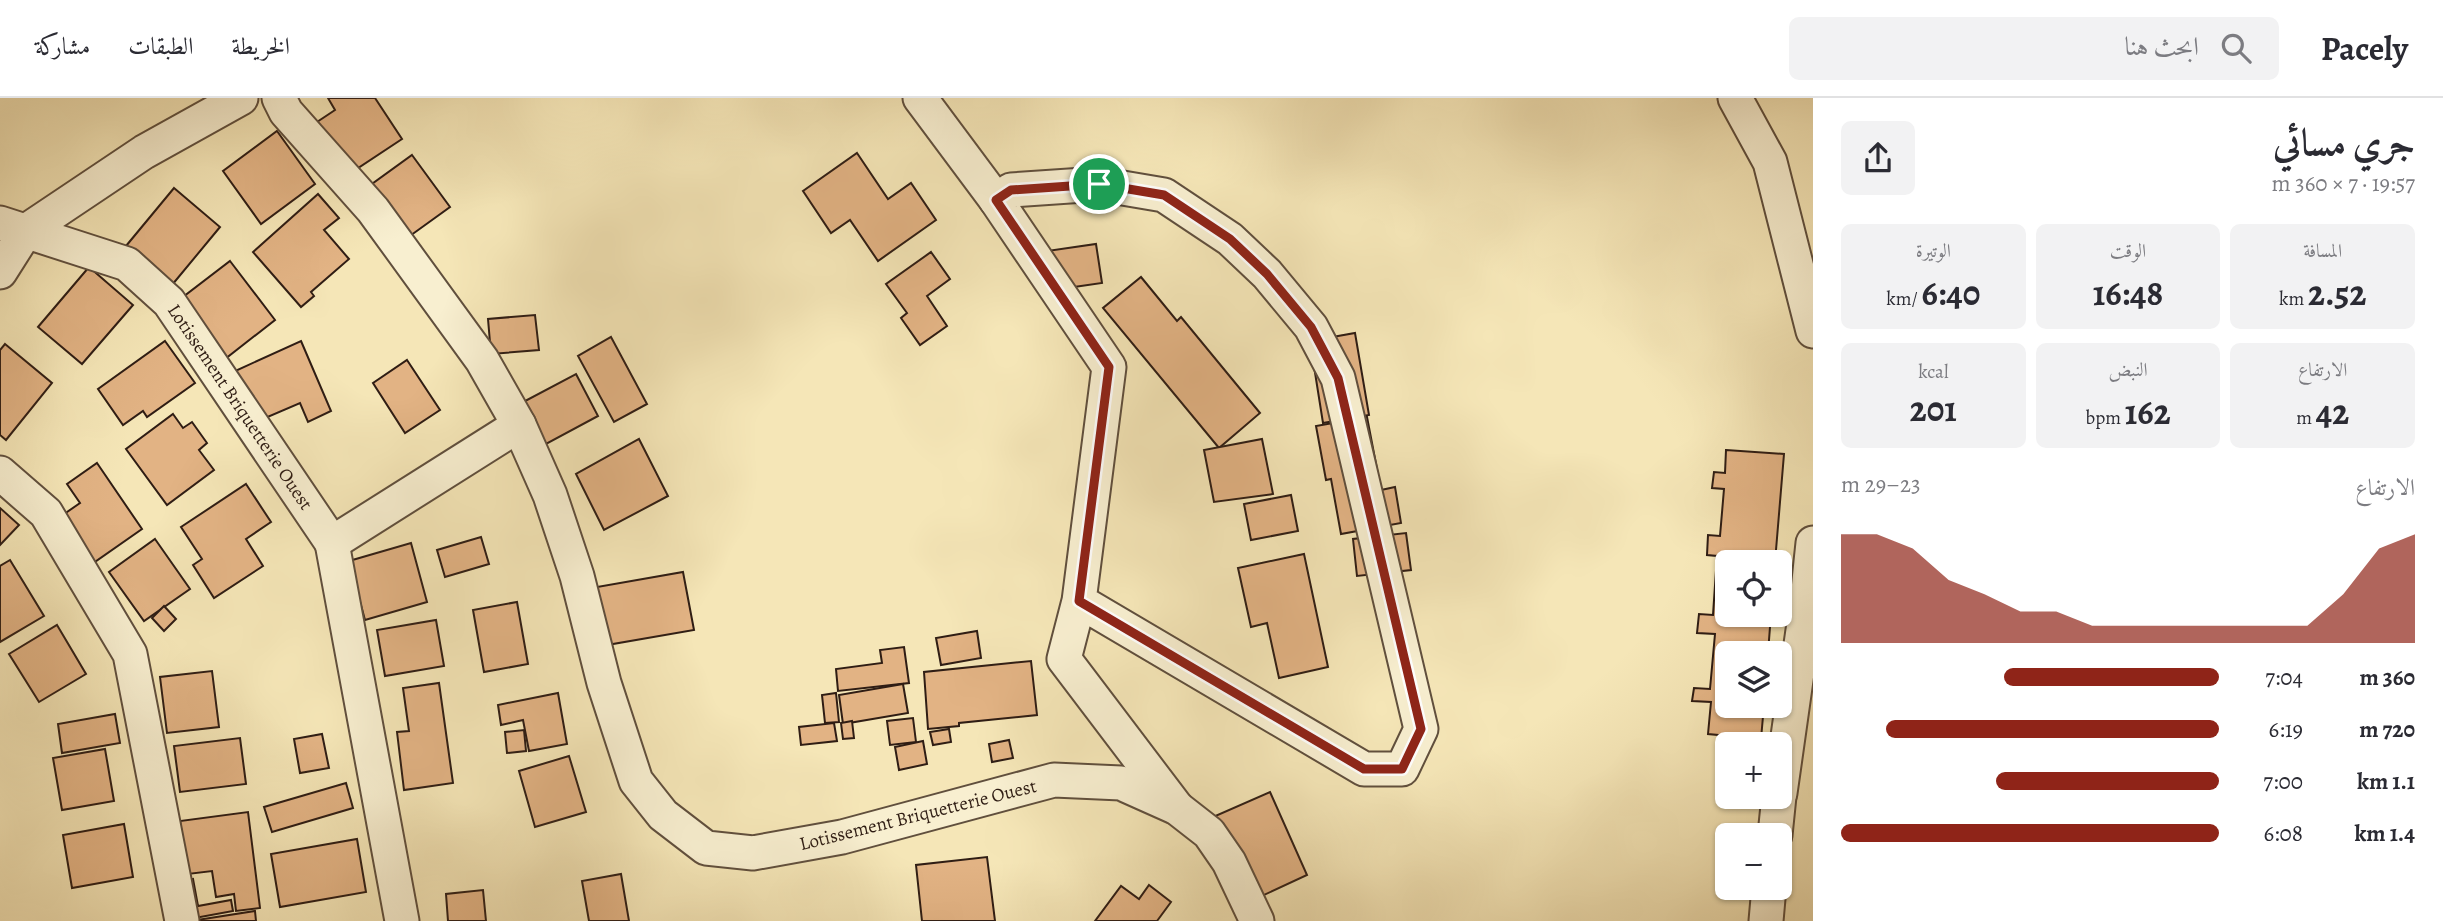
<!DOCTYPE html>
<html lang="ar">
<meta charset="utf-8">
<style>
:root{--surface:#fff;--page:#f2f2f3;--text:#2b2b33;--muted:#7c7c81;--line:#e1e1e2;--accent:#8f2418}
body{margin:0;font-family:Alegreya,Amiri,serif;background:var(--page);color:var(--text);direction:rtl;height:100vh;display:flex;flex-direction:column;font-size:26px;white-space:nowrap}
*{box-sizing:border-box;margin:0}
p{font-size:23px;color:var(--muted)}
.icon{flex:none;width:38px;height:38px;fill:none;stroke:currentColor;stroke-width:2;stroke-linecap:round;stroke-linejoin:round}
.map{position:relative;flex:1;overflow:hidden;direction:ltr}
.drawer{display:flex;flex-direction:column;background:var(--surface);width:630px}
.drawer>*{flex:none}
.fabs{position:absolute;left:1715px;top:452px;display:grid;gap:14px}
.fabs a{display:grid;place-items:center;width:77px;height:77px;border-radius:10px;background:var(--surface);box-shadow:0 2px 5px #0004;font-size:35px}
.pin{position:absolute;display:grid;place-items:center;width:60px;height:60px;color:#fff;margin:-30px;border:4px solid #fff;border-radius:50%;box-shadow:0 2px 7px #0007}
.round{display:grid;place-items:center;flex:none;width:74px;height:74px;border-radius:10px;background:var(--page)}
.summary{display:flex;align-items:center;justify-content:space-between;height:119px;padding:0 28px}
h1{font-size:38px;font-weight:600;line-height:52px}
.stats{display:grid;grid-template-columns:repeat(3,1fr);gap:10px;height:119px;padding:7px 28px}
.stats div{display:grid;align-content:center;border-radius:10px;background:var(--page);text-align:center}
.stats b{font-size:35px;font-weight:600}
.stats small{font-size:19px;font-weight:400}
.stats p{font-size:19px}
.chart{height:196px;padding:14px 28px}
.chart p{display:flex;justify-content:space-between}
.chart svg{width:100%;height:126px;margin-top:7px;fill:var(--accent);opacity:.7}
ul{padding:0 28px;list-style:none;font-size:23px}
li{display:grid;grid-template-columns:112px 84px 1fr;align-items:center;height:52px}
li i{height:18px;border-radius:9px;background:var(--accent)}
header{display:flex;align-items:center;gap:42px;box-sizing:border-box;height:98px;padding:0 35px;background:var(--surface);border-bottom:2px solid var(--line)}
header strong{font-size:33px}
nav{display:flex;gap:38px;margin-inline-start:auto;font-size:24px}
.search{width:490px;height:63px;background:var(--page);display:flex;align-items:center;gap:18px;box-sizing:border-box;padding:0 24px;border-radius:10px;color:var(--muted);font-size:26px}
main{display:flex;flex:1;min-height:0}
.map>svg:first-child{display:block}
.building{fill:#e2b384;stroke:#2f1d14;stroke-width:2}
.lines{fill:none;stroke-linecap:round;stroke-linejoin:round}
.minor-casing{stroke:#604f3d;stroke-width:37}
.minor{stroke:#f8efd0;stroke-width:33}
.route-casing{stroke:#fff;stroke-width:14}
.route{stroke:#8f2418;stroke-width:9}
.labels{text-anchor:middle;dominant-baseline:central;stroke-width:5;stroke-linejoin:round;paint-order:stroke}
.street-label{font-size:19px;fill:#2f1d14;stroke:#f8efd0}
</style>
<header>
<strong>Pacely</strong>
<div class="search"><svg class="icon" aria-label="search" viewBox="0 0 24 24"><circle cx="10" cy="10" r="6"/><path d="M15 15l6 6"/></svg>ابحث هنا</div>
<nav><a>الخريطة</a><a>الطبقات</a><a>مشاركة</a></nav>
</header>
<main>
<section class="drawer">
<div class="summary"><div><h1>جري مسائي</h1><p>19:57 · 7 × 360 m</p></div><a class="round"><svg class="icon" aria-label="share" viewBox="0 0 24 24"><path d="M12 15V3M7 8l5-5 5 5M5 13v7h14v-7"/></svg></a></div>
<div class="stats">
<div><p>المسافة</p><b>2.52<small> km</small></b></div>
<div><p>الوقت</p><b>16:48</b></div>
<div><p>الوتيرة</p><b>6:40<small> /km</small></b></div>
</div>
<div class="stats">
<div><p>الارتفاع</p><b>42<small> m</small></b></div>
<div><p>النبض</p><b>162<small> bpm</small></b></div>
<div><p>kcal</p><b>201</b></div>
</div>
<div class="chart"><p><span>الارتفاع</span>23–29 m</p>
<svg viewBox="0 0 160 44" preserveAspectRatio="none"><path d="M0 44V6L10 6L20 11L30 22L40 27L50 33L60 33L70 38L80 38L90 38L100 38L110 38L120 38L130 38L140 27L150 11L160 6V44z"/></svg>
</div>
<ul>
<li><b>360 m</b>7:04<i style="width:57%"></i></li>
<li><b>720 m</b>6:19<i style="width:88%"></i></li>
<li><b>1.1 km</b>7:00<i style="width:59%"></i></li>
<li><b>1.4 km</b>6:08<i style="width:100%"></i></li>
</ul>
</section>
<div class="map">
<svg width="1813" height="823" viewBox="0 0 1813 823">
<rect width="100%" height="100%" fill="#f5e6b7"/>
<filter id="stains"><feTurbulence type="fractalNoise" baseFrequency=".00286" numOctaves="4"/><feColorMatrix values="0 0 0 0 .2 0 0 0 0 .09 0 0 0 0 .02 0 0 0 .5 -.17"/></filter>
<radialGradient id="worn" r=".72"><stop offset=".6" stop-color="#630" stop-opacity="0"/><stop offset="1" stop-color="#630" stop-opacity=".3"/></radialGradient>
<g class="building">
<polygon points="328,0 375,0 402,41 349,76 317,24 335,12"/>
<polygon points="277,33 315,86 261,126 223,73"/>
<polygon points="857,55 888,101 911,85 936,122 878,163 850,122 831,135 803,93"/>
<polygon points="412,57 450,109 396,148 385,134 374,142 347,104"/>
<polygon points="174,90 220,129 172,187 126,148"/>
<polygon points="318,96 339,120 324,132 349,161 311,194 314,198 301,209 253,154"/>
<polygon points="1096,146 1102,185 1053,192 1047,153"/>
<polygon points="931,154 950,181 927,198 947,228 920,247 901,220 907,215 886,186"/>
<polygon points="230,163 275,222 211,272 166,212"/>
<polygon points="89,169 133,207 82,266 38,229"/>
<polygon points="1141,179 1177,223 1181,219 1260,315 1219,350 1103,210"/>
<polygon points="535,217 539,252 491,256 488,221"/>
<polygon points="1355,235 1369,317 1323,325 1310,243"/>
<polygon points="611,239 647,306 614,324 578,258"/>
<polygon points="165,243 195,285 147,319 143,313 123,327 98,291"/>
<polygon points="301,243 331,313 308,324 300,305 256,324 233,274"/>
<polygon points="5,246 52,285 6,342 0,337 0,252"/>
<polygon points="407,262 440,312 405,335 373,285"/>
<polygon points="576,276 598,318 533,353 510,311"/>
<polygon points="173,316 183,330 192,324 207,345 199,352 214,372 167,407 126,351"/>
<polygon points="1367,319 1381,392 1395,389 1401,425 1341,436 1331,381 1326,382 1316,328"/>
<polygon points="639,341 668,398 604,432 576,376"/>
<polygon points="1262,341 1273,396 1214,404 1204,352"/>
<polygon points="1726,352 1784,356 1775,464 1727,464 1727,516 1771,516 1768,555 1727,555 1727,607 1764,607 1761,641 1708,636 1711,604 1692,603 1694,590 1710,591 1715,536 1697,535 1699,516 1713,517 1717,458 1707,457 1708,437 1720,438 1724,391 1712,390 1714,374 1725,375"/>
<polygon points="97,365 142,431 89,468 57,421 80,405 67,386"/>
<polygon points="246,386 271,424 246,441 263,468 214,500 193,467 202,461 181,429"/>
<polygon points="1291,397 1298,433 1251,442 1244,406"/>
<polygon points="0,410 19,427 0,447"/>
<polygon points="1406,435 1411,472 1357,478 1353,441"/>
<polygon points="481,439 489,466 445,479 437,452"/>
<polygon points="155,441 190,491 144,523 109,474"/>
<polygon points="411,445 427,504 365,522 349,463"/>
<polygon points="1304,456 1328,569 1279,580 1267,525 1251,529 1238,470"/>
<polygon points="10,462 44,518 0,544 0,468"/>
<polygon points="683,474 694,532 607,547 597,489"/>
<polygon points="517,504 528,566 484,574 473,512"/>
<polygon points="164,508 176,521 164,533 152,520"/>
<polygon points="436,522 444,568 385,578 377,532"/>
<polygon points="57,527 86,576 39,604 9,556"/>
<polygon points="977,533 981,560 941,567 936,540"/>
<polygon points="904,549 909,585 838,593 836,571 882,565 880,552"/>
<polygon points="1031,563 1037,617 959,625 959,628 928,631 924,574"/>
<polygon points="212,573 219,629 167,635 160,579"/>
<polygon points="439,585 453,685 404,692 397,634 409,633 403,590"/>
<polygon points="903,586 908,615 843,626 839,597"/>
<polygon points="558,595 567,646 529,653 523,622 501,627 498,607"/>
<polygon points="836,595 839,624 825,625 822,597"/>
<polygon points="115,616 120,645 62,655 58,626"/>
<polygon points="913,620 916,644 890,647 887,623"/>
<polygon points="852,623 854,640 843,641 841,625"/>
<polygon points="834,625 837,643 801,647 799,629"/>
<polygon points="949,631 951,644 933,647 930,634"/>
<polygon points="524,632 526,653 507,655 505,634"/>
<polygon points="322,636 329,670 300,675 294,641"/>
<polygon points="240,640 246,686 180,694 174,648"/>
<polygon points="1009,642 1013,660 992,664 989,646"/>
<polygon points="923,643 927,666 899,672 895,649"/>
<polygon points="105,651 114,703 62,712 53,660"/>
<polygon points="569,658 586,714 535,729 519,673"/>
<polygon points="346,685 353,710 272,734 264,709"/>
<polygon points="1270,694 1307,777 1251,803 1213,719"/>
<polygon points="248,714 260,810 236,813 234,796 216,799 212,773 188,776 180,723"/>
<polygon points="124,726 133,779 72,790 63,737"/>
<polygon points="357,741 366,794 280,809 271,756"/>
<polygon points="987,759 995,823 922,823 916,767"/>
<polygon points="621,776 629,823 589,823 582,783"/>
<polygon points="193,781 198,808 231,802 233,813 184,822 177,784"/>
<polygon points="1149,787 1171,804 1157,823 1095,823 1121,788 1139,801"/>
<polygon points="483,792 486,823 448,823 446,796"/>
<polygon points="255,813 256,823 191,823"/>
</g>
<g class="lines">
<g class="minor-casing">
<g id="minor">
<polyline points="279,0 286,14 373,112 482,262 519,327 550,397 577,478 604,585 636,683 663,717 706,750 753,755 842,739 1054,682 1121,685 1177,710 1209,735 1229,764 1257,823"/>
<polyline points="920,0 996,102"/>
<polyline points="1735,0 1770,64 1813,233"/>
<polyline points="0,125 127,166 169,204 332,445 519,327"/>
<polyline points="0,174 26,133 144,54 241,0"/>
<polyline points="0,375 46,415 130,556 182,823"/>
<polyline points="332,445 402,823"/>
<polyline points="1079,503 1109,269 996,102 1011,92 1099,86 1164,97 1230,141 1267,176 1311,229 1338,280 1421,631 1402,671 1364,671 1079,503 1064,561 1177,710"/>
<polyline points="1780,695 1806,511 1813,445"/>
<polyline points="1775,737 1779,698"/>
<polyline points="1766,823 1769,789"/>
</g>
</g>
<use href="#minor" class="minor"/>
</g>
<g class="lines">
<g class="route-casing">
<polygon id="route" points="1099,86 1164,97 1230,141 1267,176 1311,229 1338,280 1421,631 1402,671 1364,671 1079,503 1109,269 996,102 1011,92"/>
</g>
<use href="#route" class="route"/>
</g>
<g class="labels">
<g class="street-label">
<text transform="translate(240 309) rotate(56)">Lotissement Briquetterie Ouest</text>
<text transform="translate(918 717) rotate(-14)">Lotissement Briquetterie Ouest</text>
</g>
</g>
<rect width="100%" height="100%" filter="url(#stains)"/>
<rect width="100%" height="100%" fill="url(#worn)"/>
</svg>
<div class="fabs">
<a><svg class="icon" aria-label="locate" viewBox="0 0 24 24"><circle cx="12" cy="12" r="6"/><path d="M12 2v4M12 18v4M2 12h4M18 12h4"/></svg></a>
<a><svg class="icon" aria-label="layers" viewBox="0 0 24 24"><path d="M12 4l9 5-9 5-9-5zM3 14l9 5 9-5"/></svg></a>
<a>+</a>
<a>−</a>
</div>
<div class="pin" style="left:1099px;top:86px;background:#1e9e55"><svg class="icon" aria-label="arrive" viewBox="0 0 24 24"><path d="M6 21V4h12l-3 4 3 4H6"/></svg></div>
</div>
</main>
